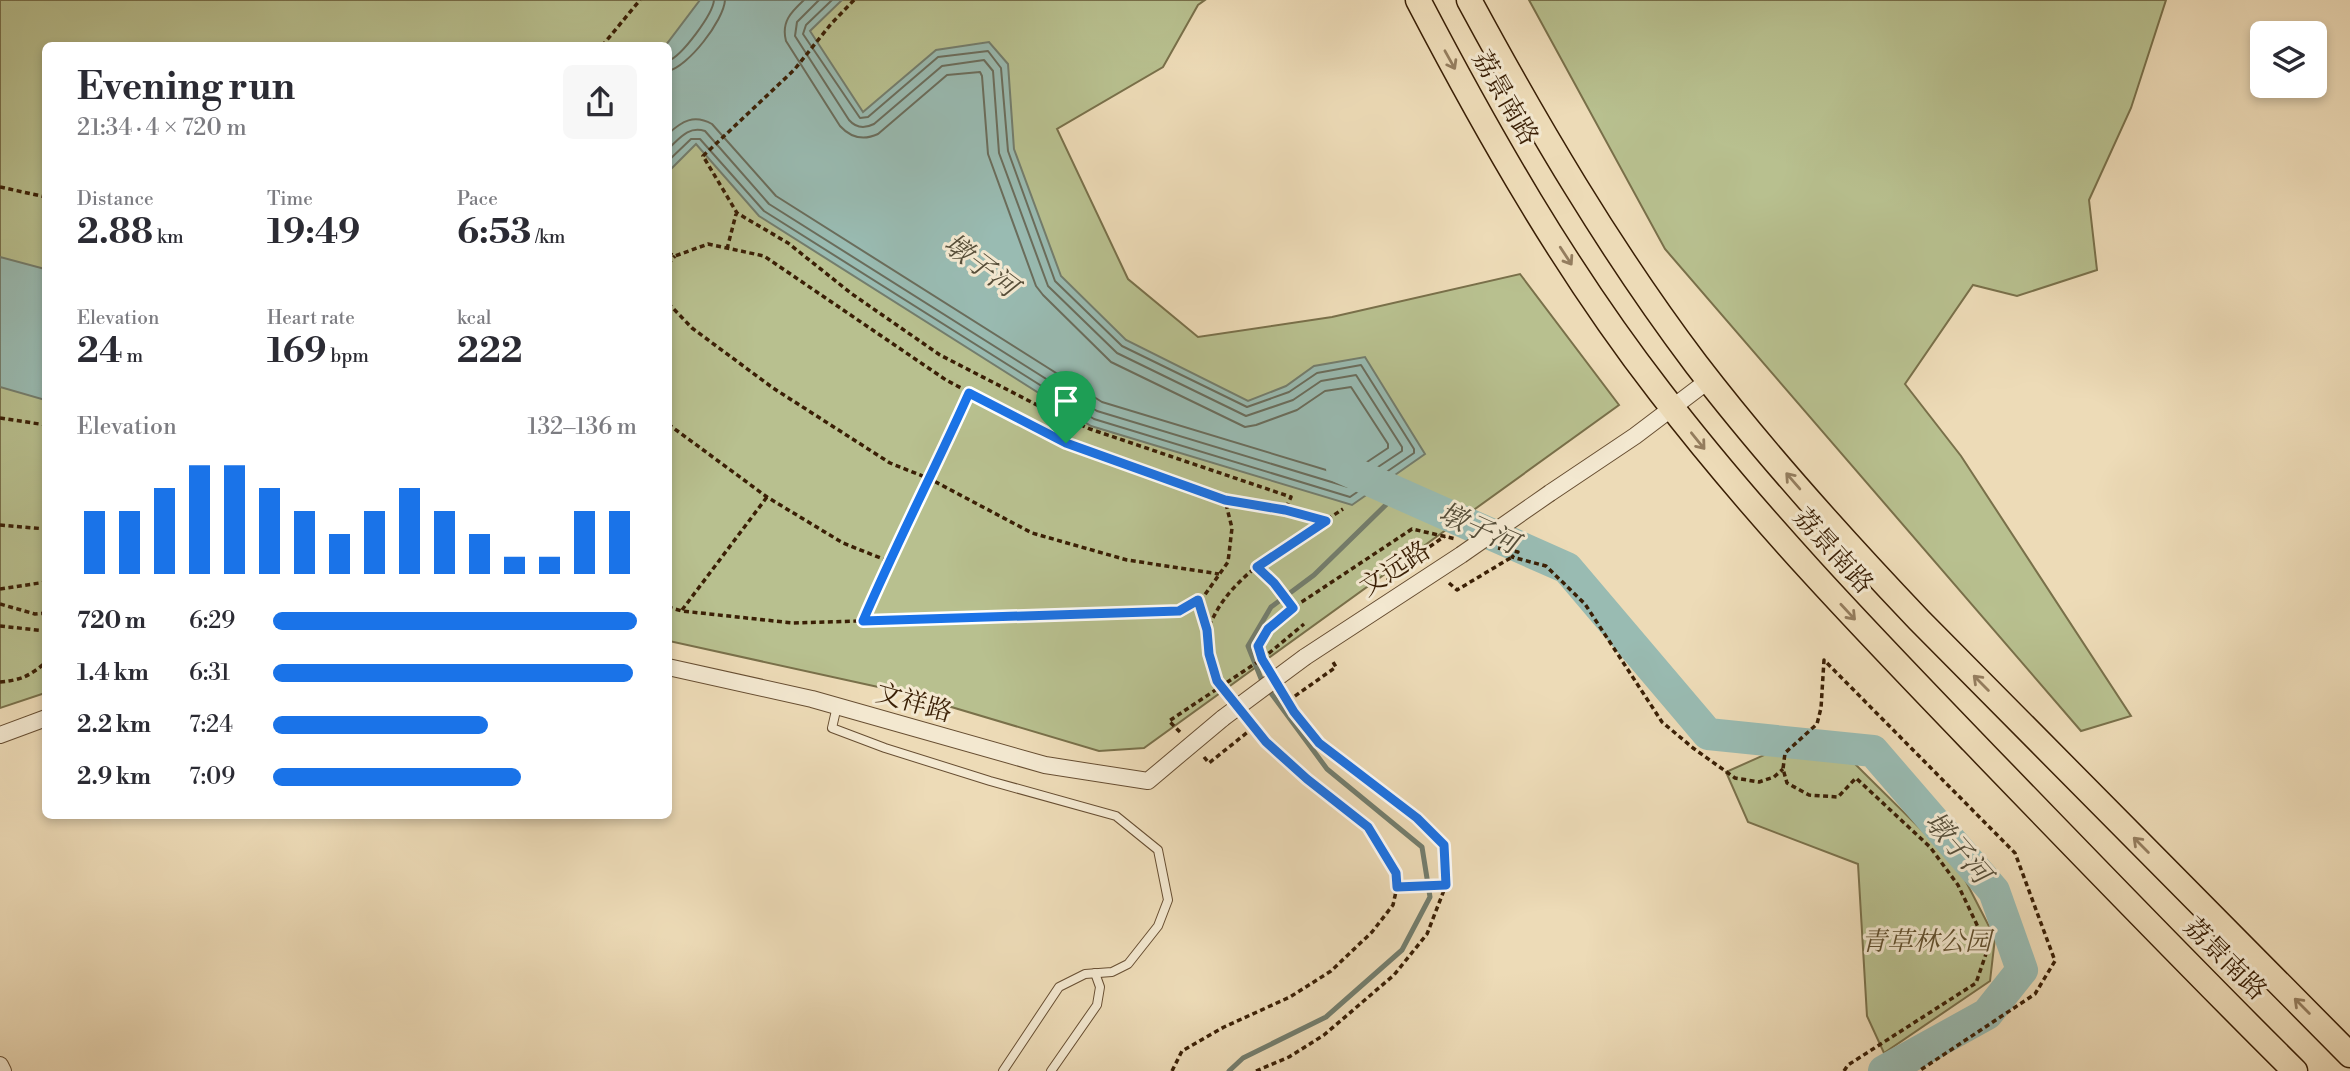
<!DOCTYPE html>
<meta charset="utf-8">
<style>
:root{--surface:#fff;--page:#f7f7f7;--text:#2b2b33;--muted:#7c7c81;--accent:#1a73e8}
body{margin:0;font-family:"Libre Bodoni","Noto Serif SC",serif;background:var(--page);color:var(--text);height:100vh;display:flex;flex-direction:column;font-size:26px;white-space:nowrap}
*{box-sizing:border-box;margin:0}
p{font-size:23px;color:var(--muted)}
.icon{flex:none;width:38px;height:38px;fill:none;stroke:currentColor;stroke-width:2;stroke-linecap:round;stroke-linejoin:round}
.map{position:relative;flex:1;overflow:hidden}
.details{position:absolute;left:42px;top:42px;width:630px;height:777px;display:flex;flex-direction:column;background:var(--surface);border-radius:10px;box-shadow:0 4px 10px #0003}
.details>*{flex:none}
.fabs{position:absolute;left:2250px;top:21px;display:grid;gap:14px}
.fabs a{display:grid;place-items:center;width:77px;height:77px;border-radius:10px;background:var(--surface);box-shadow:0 4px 10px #0003;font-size:35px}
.pin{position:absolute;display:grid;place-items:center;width:60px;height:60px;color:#fff;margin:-72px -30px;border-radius:50% 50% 50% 0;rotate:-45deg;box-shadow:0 0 7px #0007}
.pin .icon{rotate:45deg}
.round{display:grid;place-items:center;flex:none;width:74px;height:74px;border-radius:10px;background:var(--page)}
.head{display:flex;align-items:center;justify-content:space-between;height:119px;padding:0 35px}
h1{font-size:38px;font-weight:700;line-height:52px}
.metrics{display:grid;grid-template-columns:repeat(3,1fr);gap:10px;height:119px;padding:7px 35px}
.metrics div{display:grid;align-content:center}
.metrics b{font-size:35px;font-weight:700}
.metrics small{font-size:19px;font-weight:400}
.metrics p{font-size:19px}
.chart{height:196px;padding:14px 35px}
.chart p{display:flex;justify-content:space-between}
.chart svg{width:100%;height:126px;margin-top:7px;stroke:var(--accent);stroke-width:6}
ul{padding:0 35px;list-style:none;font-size:23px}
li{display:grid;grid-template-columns:112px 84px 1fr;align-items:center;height:52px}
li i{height:18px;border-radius:9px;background:var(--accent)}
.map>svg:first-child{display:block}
.green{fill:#b8c08f;stroke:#79704a;stroke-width:2}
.water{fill:#99bbb2;stroke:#737d6d;stroke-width:2}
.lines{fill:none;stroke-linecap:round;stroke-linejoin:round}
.shore{stroke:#6a6d5c;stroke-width:2}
.stream{stroke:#737d6d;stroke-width:5}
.river{stroke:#99bbb2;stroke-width:32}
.lane-casing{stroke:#674e32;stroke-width:10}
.street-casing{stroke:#674e32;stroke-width:18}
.primary-casing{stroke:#3a1f05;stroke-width:27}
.path{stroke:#3a1f05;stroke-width:3.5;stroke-dasharray:5 3.5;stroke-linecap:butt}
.lane{stroke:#f3e8d0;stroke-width:8}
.street{stroke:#f3e8d0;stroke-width:16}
.primary{stroke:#eddbb7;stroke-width:24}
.street-bridge-casing{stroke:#674e32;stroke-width:18;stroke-linecap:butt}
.street-bridge{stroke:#f3e8d0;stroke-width:16}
.oneway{stroke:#947d5e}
.route-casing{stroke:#fff;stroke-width:14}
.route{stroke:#1a73e8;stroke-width:9}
.labels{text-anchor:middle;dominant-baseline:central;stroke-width:6;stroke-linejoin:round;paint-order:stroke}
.street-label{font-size:26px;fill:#3a1f05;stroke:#f3e8d0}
.park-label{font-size:26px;font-style:italic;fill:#604f2e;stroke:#f3e8d0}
.water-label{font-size:28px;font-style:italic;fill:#564e39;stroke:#f3e8d0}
</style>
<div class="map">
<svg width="2350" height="1071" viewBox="0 0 2350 1071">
<rect width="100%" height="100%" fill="#eddbb7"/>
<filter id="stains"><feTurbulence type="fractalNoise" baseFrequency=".00286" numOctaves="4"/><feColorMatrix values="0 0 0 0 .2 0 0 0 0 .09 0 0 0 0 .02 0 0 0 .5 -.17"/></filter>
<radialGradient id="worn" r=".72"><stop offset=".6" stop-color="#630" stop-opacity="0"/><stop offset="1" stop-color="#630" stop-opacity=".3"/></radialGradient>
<g class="green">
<polygon points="0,0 1205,0 1198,5 1163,67 1057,129 1128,279 1198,337 1332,317 1520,274 1619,405 1144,748 1099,751 901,692 669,641 668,46 46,46 45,693 0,708"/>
<polygon points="1529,0 2166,0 2131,108 2089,200 2097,270 2017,296 1973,285 1905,384 1961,456 2131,716 2081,731 1665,249"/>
<polygon points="1780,748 1850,759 1958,866 1995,938 1990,981 1884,1053 1867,1016 1858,864 1748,822 1726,772"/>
</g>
<g class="water">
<polygon points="700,0 842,0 810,31 863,112 936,50 989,42 1008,64 1014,149 1061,276 1126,340 1248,401 1286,386 1314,366 1365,357 1425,454 1352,505 1091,426 759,216 696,144 669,171 668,46 666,45"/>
<polygon points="0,257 45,269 45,400 0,387"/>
</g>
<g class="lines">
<g class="shore">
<path d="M668,61c14,-5 45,-47 46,-61"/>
<path d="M668,71c20,-4 56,-51 57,-71"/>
<path d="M668,134c14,-13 26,-20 44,-10l64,72 326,206 244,74 42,-28v-4l-37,-57 -26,4 -28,19 -41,15 -11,2 -134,-65 -68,-67 -7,-9 -48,-132 -6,-78 -2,-4 -33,3 -69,59c-15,7 -27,4 -38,-8l-54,-85c-5,-19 5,-29 18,-41"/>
<path d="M668,149c12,-11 20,-23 37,-18l64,73 328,207 251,76 54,-36v-4l-46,-72 -35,6 -28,19 -47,16 -129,-63 -69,-67 -49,-133 -6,-82 -9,-11 -42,6 -68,58c-10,5 -18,4 -25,-4l-54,-84 2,-14 22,-22"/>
<polyline points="668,161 691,139 700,139 764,211 1094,419 1350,497 1414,453 1414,449 1361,365 1317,373 1289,392 1247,407 1122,346 1055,281 1008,151 1001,68 988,51 938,57 868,117 860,118 803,34 806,25 832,0"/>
</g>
<polyline class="stream" points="1229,1071 1243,1058 1326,1017 1402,950 1430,897 1422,847 1327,769 1262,681 1248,646 1271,607 1314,575 1398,493"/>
<polyline class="river" points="1342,468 1567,568 1708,734 1873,751 1994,891 2022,970 1987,1014 1884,1071"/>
<g class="lane-casing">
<g id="lane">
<polyline points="837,706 832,728 885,748 990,781 1116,816 1158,850 1168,900 1158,926 1128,964 1112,972 1085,974 1059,987 1003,1071"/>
<polyline points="1051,1071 1097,1005 1100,987 1095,973"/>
</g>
</g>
<g class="street-casing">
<g id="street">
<polyline points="1550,493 1635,436 1709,380"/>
<polyline points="1305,657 1461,555"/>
<polyline points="668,667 812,699 1045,765 1148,781 1223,718"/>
<polyline points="0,735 46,718"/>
<polyline points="0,1065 3,1071"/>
</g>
</g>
<g class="primary-casing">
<g id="primary">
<path d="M1418,0c71,136 148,271 242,392 95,124 204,237 312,349 107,111 214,222 323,330"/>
<path d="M1469,0c68,126 141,250 227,364 69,90 145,174 223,256l431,435"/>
</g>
</g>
<g class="path">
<polyline points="854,0 831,24 794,70 703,156 737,213 788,243 852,294 940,355 1039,406 1090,429 1291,497 1285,510"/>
<polyline points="602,46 640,0"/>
<polyline points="0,187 46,197"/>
<polyline points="727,249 736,214"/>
<polyline points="668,253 675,256 708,244 764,256 946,380 1066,444 1225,500 1232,528 1228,562 1204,596 1179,611 793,623 682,611 668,607"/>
<polyline points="668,264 675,256"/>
<polyline points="668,303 692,328 773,388 890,463 930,479 1032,533 1127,560 1219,574"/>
<polyline points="0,418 46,425"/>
<polyline points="668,424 767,497 843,543 888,561"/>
<polyline points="1225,500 1285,510 1326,520"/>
<polyline points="0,525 46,529"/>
<polyline points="1498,548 1518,552 1512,557 1546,566 1585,604 1662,722 1693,748 1735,778 1759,782 1774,777 1783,769"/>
<polyline points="1257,568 1274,583 1292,608"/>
<polyline points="1391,581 1386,577 1445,536"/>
<polyline points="1449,583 1457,590 1512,557"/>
<polyline points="0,589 46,582"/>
<polyline points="1198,600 1207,630"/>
<polyline points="0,604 35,614 46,613"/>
<polyline points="682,610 767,497"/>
<path d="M863,621c33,-77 71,-152 106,-228"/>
<polyline points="0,626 46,631"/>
<polyline points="1267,666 1258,646 1268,629 1279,617 1412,529 1456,539"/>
<path d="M0,682c21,-2 30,-6 46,-20"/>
<path d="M1229,696c-14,-16 -26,-43 -22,-66 1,-4 5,-10 7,-14 24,-48 86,-78 129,-107"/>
<polyline points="1288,701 1336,667 1333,662"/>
<polyline points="1180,732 1169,721 1262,659 1304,624"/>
<polyline points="1204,757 1209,763 1254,727"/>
<polyline points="1397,887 1446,885"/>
<polyline points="1172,1071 1182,1051 1224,1027 1290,997 1331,971 1372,932 1393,905 1397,887 1396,873 1368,827 1307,779 1266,742 1247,718"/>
<polyline points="1256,1071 1289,1057 1324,1035 1394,975 1427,934 1446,885 1444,845 1417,818 1319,743 1283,693"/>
<polyline points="1844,1071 1848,1065 1976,983 1988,948 1958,885 1930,847 1856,778 1838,797 1809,795 1787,783 1783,769 1785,753 1817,724 1821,708 1824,660 2015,853 2055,961 2035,994 1919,1071"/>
</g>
<use href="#lane" class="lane"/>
<use href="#street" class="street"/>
<use href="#primary" class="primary"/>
<g class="street-bridge-casing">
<g id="street-bridge">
<polyline points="1461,555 1550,493"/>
<polyline points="1223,718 1305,657"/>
</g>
</g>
<use href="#street-bridge" class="street-bridge"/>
</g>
<defs><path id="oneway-shaft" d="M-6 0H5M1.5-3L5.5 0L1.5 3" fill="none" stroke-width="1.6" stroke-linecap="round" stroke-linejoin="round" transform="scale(1.75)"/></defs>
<g class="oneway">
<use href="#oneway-shaft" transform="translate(1450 60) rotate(61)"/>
<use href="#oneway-shaft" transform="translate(1566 256) rotate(57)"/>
<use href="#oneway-shaft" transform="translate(1698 441) rotate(51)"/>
<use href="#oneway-shaft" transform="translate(1793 481) rotate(-131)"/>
<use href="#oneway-shaft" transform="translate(1848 612) rotate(47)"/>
<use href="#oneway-shaft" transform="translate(1981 683) rotate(-135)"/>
<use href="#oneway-shaft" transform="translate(2141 845) rotate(-135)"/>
<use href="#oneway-shaft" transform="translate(2302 1006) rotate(-135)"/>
</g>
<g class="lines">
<g class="route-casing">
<path id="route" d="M969,393l97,50 159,57 60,10 41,11 -69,46 17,16 19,25 -25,21 -10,17 4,13 32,53 25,31 98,75 27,27 2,40 -49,2 -1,-14 -28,-46 -61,-48 -41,-37 -49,-61 -8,-27 -2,-24 -9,-30 -19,11 -316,10c33,-77 72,-152 106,-228z"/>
</g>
<use href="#route" class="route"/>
</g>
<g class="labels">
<g class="street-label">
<text transform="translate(1505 98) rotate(60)">荔景南路</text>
<text transform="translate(1833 551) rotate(48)">荔景南路</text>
<text transform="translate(1395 569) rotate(-33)">文远路</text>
<text transform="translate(914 703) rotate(16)">文祥路</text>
<text transform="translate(2225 959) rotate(45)">荔景南路</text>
</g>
<g class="park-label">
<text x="1926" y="942">青草林公园</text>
</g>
<g class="water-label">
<text transform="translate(980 266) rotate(37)">墩子河</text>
<text transform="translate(1478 529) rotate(24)">墩子河</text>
<text transform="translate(1957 848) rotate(49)">墩子河</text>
</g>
</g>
<rect width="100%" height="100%" filter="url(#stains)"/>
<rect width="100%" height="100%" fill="url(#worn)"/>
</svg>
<div class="fabs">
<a><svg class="icon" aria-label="layers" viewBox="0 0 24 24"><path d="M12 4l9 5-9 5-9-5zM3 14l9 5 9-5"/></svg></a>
</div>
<div class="pin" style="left:1066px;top:443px;background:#1e9e55"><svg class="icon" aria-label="arrive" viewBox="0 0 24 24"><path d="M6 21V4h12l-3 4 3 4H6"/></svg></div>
<section class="details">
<div class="head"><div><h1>Evening run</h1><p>21:34 · 4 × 720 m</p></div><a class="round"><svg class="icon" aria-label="share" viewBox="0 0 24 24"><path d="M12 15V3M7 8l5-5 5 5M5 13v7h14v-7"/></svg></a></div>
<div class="metrics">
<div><p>Distance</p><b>2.88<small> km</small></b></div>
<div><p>Time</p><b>19:49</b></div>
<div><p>Pace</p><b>6:53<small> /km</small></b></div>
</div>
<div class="metrics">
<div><p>Elevation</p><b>24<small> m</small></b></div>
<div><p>Heart rate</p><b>169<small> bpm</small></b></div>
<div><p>kcal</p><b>222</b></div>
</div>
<div class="chart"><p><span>Elevation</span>132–136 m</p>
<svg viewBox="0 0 160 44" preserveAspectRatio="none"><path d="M5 44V22M15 44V22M25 44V14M35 44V6M45 44V6M55 44V14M65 44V22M75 44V30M85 44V22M95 44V14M105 44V22M115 44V30M125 44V38M135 44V38M145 44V22M155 44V22"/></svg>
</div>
<ul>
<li><b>720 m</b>6:29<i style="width:100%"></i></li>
<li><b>1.4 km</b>6:31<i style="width:99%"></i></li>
<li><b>2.2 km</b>7:24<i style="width:59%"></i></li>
<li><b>2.9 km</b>7:09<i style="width:68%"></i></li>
</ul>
</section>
</div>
